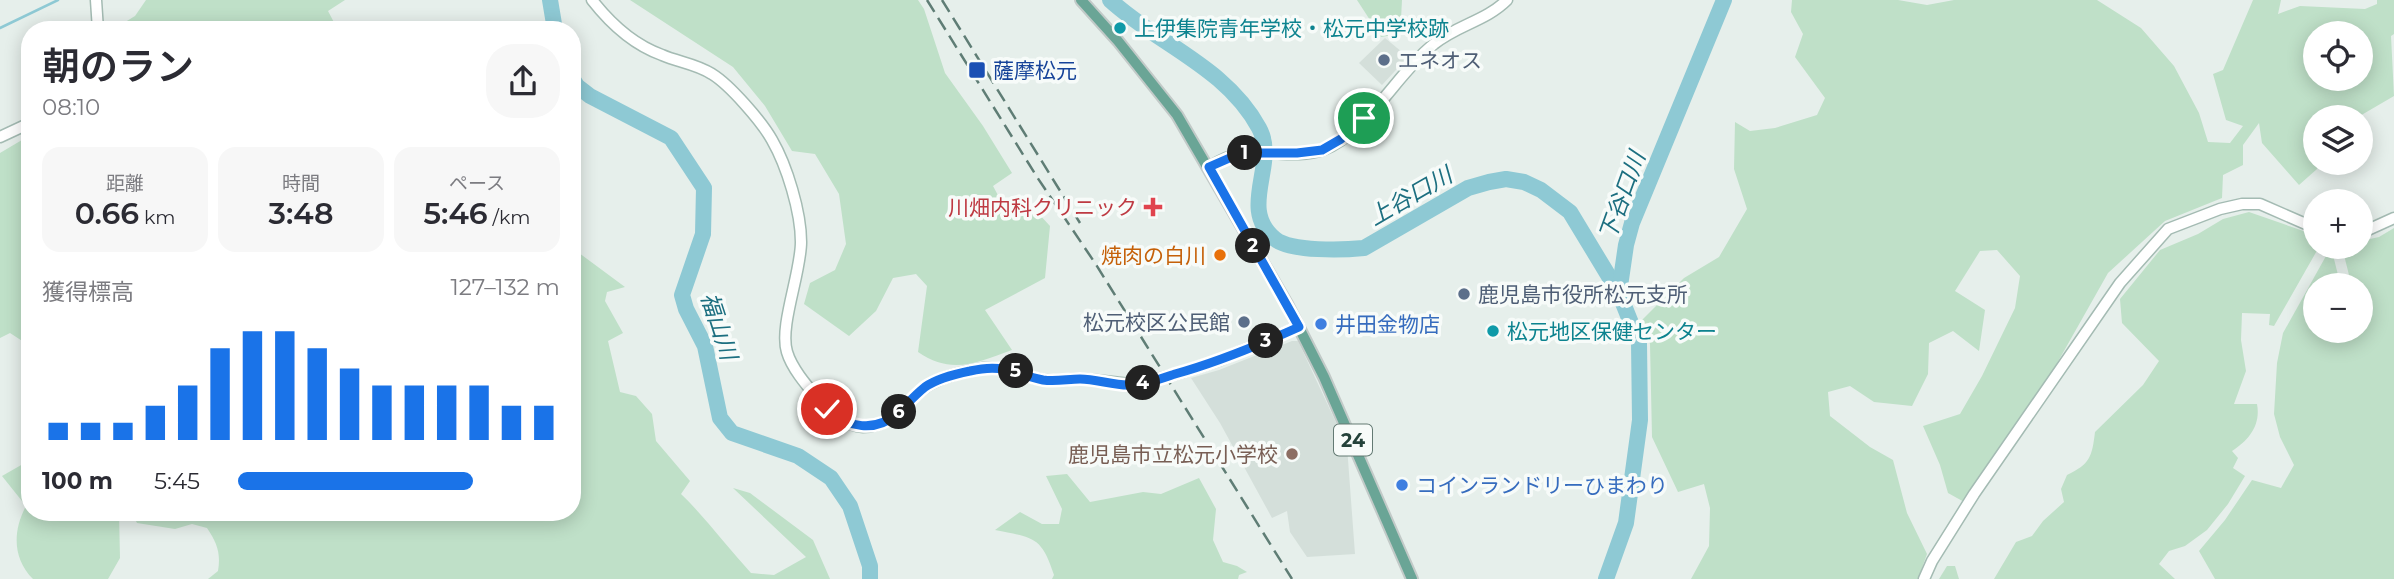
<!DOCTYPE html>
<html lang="ja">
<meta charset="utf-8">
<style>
:root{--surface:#fff;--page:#f7f7f7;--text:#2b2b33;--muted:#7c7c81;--accent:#1a73e8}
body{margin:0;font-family:Montserrat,"Noto Sans JP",sans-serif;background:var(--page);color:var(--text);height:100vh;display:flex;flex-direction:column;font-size:26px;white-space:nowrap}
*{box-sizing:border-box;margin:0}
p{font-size:23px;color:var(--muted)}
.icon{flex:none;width:38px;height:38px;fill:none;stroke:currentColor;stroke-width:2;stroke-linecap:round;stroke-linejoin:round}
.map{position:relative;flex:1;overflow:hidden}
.details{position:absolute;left:21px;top:21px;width:560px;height:500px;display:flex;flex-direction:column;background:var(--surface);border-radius:28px;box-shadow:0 4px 18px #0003}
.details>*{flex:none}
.fabs{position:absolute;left:2303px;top:21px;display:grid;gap:14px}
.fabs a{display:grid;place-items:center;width:70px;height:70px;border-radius:50%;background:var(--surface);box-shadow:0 4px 18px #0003;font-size:35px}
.pin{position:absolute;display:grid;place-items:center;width:60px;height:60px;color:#fff;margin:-30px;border:4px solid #fff;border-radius:50%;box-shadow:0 2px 7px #0007}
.km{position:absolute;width:35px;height:35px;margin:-18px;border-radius:50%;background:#222;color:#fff;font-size:19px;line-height:35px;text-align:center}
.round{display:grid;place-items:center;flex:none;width:74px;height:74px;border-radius:28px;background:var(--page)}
.overview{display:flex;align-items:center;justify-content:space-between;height:119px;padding:0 21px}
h1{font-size:38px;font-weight:600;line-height:52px}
.figures{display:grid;grid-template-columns:repeat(3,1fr);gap:10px;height:119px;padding:7px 21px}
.figures div{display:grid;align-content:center;border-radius:18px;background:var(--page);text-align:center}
.figures b{font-size:30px;font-weight:600}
.figures small{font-size:19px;font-weight:400}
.figures p{font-size:19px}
.chart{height:196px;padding:14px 21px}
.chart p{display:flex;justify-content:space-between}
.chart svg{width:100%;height:126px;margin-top:7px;stroke:var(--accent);stroke-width:6}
ul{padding:0 21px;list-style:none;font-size:23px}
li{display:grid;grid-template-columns:112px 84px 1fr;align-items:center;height:52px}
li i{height:18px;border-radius:9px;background:var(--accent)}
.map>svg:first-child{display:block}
.built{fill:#d4dfda}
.green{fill:#bfe0c8;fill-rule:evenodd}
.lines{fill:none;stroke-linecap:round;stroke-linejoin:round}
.stream{stroke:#8ec9d4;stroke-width:2.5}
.river{stroke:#8ec9d4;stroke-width:16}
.secondary-casing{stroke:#a4bbb3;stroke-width:13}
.primary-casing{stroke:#c2cac8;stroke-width:14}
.secondary{stroke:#fff;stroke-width:10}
.primary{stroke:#6aa596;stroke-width:10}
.rail{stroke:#5f7d75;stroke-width:2.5;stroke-dasharray:14 7;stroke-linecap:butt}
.secondary-bridge-casing{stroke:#a4bbb3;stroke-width:13;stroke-linecap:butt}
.secondary-bridge{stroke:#fff;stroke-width:10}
.route-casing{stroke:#fff;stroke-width:14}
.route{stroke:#1a73e8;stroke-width:9}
.culture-dot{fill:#0f9aa8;stroke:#f7fbf9;stroke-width:2.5}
.service-dot{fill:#5c6f8a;stroke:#f7fbf9;stroke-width:2.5}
.transit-dot{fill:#1a4fb4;stroke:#f7fbf9;stroke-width:2.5}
.health-dot{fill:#e0444e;stroke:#f7fbf9;stroke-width:2.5}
.food-dot{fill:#e8710a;stroke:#f7fbf9;stroke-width:2.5}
.shop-dot{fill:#3f7fe0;stroke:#f7fbf9;stroke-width:2.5}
.education-dot{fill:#8d6e63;stroke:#f7fbf9;stroke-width:2.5}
.labels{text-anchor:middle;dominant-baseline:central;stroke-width:7;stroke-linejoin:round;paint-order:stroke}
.shield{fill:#f7fbf9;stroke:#637a73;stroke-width:2}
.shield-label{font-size:19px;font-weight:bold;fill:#24423a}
.culture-label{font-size:21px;fill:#0d838f;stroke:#f7fbf9;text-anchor:start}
.service-label{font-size:21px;fill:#4e5e75;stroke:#f7fbf9;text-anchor:start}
.transit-label{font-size:21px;fill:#164399;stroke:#f7fbf9;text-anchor:start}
.health-label{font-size:21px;fill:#be3a42;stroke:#f7fbf9;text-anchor:end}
.food-label{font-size:21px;fill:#c56008;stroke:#f7fbf9;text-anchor:end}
.shop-label{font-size:21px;fill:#366cbe;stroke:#f7fbf9;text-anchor:start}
.education-label{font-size:21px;fill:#785e54;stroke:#f7fbf9;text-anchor:end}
.water-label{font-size:23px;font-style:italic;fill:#1c6f80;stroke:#f7fbf9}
</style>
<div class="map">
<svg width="2394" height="579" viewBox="0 0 2394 579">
<rect width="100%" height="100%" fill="#e6efeb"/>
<g class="built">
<polygon points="1385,38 1408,57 1382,85 1359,63"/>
<polygon points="1292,341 1298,341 1347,446 1355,554 1307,557 1290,532 1287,511 1272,518 1220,423 1191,378 1219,370"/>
</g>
<g class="green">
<polygon points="146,0 345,0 328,11 338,30 117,30 117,27 135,16"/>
<path d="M630,0h288l6,9 21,64 38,53 29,47 -19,13 14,26 19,-12 24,26 -5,52 -60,32 27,40c-35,13 -61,25 -94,2l9,-66 -11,-12 -23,4 -17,33 -27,25 -45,-32 6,-21 25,-13 11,-26 -7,-50 -24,-40 -23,-3 -27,-45 -32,-39z"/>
<polygon points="1357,0 1402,0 1401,19 1393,35 1381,37"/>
<path d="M1792,0h106l29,5 27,-5h143l44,28 33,38 25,47 9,29 22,1 13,-17 -17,-6 -13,-46 10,-4 30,-70h28l-3,14 22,-8 65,3 12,-5v-4h17v34l-3,2 3,60 -36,21h-43v46h6l-4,6 -18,16 -37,-42 -3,-20 -16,22v20l-20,10 -1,23 -57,23 -57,52 -61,108 -81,122 -18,-10 -8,-28 -17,-39 37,-12 22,-38 33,-68 5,-32 -23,-26 -17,1 -25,40 30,19 -6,41 -26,-20 -24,12 -1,31 -16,32 -38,-4 -24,-16 -22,6 2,24 40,31 23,13 14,53 20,41 -9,25h-227l18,-33 1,-38 -6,-24 -26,8 -26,-55 -2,-93 -8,-24 42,-42 35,-21 28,-48 -13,-40 1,-47 15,9 25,-3 42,-13 8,-17 -30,-41 8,-23 -12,-22zM2315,33h46v46h-46z"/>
<polygon points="30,133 30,346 10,333 0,338 0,153 27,137 26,134"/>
<path d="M2249,212l66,23v12h4l-45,79 -5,-1 1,-11 -28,-1 -1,27 5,31 -12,33h23c4,21 -8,36 -25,47l6,7 -5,10 12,8 -17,28 -21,26 -22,16 -16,5 -10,13 16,15h-181l22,-37 16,-6 11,-15 21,-19 -3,-13 6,-14c23,-11 25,-18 28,-43l48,-47 16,-24 -37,-38 -2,-24 40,-49 38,-16 25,-15z"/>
<path d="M2394,228v351h-179l-16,-28 26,-31 27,-40 29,8 13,-23 -14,-28 -6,-23 3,-51 6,-30 48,-86 7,28h11l-7,-28h19v-6l18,-4zM2315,285h46v46h-46z"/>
<path d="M572,243l3,7 50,37 -18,5 -2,9 18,32 -15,8 12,51 16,4 16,18 4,27 34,40 -9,13c25,24 46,53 70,79l23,2 32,-18 -73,-69 17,5 63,47 17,39h-622l10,-8c3,-18 -1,-28 -11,-43l-15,-4 -17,5 -38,-6 -5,-10h440z"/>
<path d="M30,460v53h89l1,45 -12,21h-75c-21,-21 -20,-49 -7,-73l-24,-30z"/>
<path d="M1067,474l23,28 53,-10 18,2 38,-16 17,31 -3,31 10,22 14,4 10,6 -8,3 -1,4h-186l2,-4c-13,-40 -21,-37 -59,-45l25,-18 22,12h17l3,-15 -16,-33z"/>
<polygon points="1947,566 1955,566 1959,579 1939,579"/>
</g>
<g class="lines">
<polyline class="stream" points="0,28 58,0"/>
<g class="river">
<polyline points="550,0 555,30"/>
<path d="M1110,0c49,45 116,67 149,128 20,36 -22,80 16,111 16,13 69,11 89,9l104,-60 21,-6 17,-3 18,3 17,8 29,22 49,81 20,50 1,77 -14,103 -20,56"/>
<polyline points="572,78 577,86 590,96 671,138 704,188 703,234 682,295 686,309 705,346 720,418 732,433 798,456 831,478 850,506 870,566 870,579"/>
<polyline points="1619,293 1626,245 1632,223 1724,0"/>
</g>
<g class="secondary-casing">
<g id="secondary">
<polyline points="96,0 98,30"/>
<path d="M592,0c18,23 42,45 70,55 16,7 35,9 50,19 18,11 50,48 60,66 15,26 29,72 29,102 0,31 -22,84 -14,110 5,17 21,35 32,48 12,13 26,26 44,27 30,0 43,-28 66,-42 15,-9 37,-14 55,-17 23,-2 40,10 62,12 12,2 25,-2 37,-1 24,1 45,8 68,2"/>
<polyline points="0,137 30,123"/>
<path d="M1209,167c10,-6 22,-12 34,-14 26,-3 55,6 80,-3 45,-18 74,-77 111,-106 23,-19 52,-23 73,-44"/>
<polyline points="2361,233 2394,218"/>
<polyline points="1183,372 1220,360 1299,327"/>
<polyline points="1924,579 1932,561 1974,494 2120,283 2168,229 2220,209 2242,204 2260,204 2315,228"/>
</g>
</g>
<g class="primary-casing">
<polyline id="primary" points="1081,0 1118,41 1177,115 1287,304 1324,377 1412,579"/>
</g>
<use href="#secondary" class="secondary"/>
<use href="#primary" class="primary"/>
<g class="rail">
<polyline points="927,0 1037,177 1095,263 1292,579"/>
<polyline points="942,0 1080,223"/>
</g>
<g class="secondary-bridge-casing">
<polyline id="secondary-bridge" points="1151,381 1183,372"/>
</g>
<use href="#secondary-bridge" class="secondary-bridge"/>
</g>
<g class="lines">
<g class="route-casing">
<path id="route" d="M827,409c21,19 48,24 71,4 9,-9 17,-18 27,-26 13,-9 30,-13 45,-16 35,-8 43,3 73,9 13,2 25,-1 37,-1 16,0 32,6 48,6 16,0 32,-6 47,-11 43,-12 84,-29 124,-47l-90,-160 32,-14h56l25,-3 19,-11 23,-21"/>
</g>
<use href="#route" class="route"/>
</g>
<g class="culture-dot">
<circle cx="1120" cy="28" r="7"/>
<circle cx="1493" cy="331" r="7"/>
</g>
<g class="service-dot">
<circle cx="1384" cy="60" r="7"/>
<circle cx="1464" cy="294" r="7"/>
<circle cx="1244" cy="322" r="7"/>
</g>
<rect class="transit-dot" x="968" y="61" width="18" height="18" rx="3.5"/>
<path class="health-dot" d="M1149.5 196.5h7v7h7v7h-7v7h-7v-7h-7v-7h7z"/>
<circle class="food-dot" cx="1220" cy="255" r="7"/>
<g class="shop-dot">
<circle cx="1321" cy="324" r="7"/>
<circle cx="1402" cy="485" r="7"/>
</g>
<circle class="education-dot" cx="1292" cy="454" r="7"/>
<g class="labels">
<rect class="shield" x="1334" y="424.5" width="38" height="31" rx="5"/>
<g class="shield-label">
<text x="1353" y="440">24</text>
</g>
<g class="culture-label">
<text x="1134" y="28">上伊集院青年学校・松元中学校跡</text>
<text x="1507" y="331">松元地区保健センター</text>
</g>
<g class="service-label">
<text x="1398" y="60">エネオス</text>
<text x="1478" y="294">鹿児島市役所松元支所</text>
<text x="1230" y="322" text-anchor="end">松元校区公民館</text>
</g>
<g class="transit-label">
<text x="993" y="70">薩摩松元</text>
</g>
<g class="health-label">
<text x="1137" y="207">川畑内科クリニック</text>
</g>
<g class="food-label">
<text x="1206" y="255">焼肉の白川</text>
</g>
<g class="shop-label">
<text x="1335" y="324">井田金物店</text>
<text x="1416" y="485">コインランドリーひまわり</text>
</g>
<g class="education-label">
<text x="1278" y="454">鹿児島市立松元小学校</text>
</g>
<g class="water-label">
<text transform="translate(1410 196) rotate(-30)">上谷口川</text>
<text transform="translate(1622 196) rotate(-70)">下谷口川</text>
<text transform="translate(719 326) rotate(72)">福山川</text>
</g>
</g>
</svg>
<div class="fabs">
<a><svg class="icon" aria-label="locate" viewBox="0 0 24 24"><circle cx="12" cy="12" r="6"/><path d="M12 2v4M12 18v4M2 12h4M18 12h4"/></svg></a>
<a><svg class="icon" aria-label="layers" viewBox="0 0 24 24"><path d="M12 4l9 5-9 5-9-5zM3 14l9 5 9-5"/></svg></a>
<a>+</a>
<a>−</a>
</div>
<div class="pin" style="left:1364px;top:118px;background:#1e9e55"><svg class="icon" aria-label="arrive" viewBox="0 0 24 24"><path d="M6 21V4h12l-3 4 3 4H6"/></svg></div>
<div class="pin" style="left:827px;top:409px;background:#d93025"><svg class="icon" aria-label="check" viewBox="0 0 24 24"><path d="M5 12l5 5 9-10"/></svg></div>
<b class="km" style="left:1245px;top:153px">1</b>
<b class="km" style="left:1253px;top:246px">2</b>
<b class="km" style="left:1266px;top:341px">3</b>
<b class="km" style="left:1143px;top:383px">4</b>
<b class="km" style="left:1016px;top:371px">5</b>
<b class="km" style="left:899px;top:412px">6</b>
<section class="details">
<div class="overview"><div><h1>朝のラン</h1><p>08:10</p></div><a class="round"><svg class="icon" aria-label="share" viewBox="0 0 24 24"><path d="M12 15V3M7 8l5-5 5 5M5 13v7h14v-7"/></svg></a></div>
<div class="figures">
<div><p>距離</p><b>0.66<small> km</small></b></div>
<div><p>時間</p><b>3:48</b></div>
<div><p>ペース</p><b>5:46<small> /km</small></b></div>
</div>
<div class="chart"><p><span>獲得標高</span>127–132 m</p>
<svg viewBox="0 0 160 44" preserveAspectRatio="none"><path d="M5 44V38M15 44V38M25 44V38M35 44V32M45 44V25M55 44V12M65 44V6M75 44V6M85 44V12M95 44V19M105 44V25M115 44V25M125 44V25M135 44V25M145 44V32M155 44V32"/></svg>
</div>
<ul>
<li><b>100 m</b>5:45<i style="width:73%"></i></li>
</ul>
</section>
</div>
